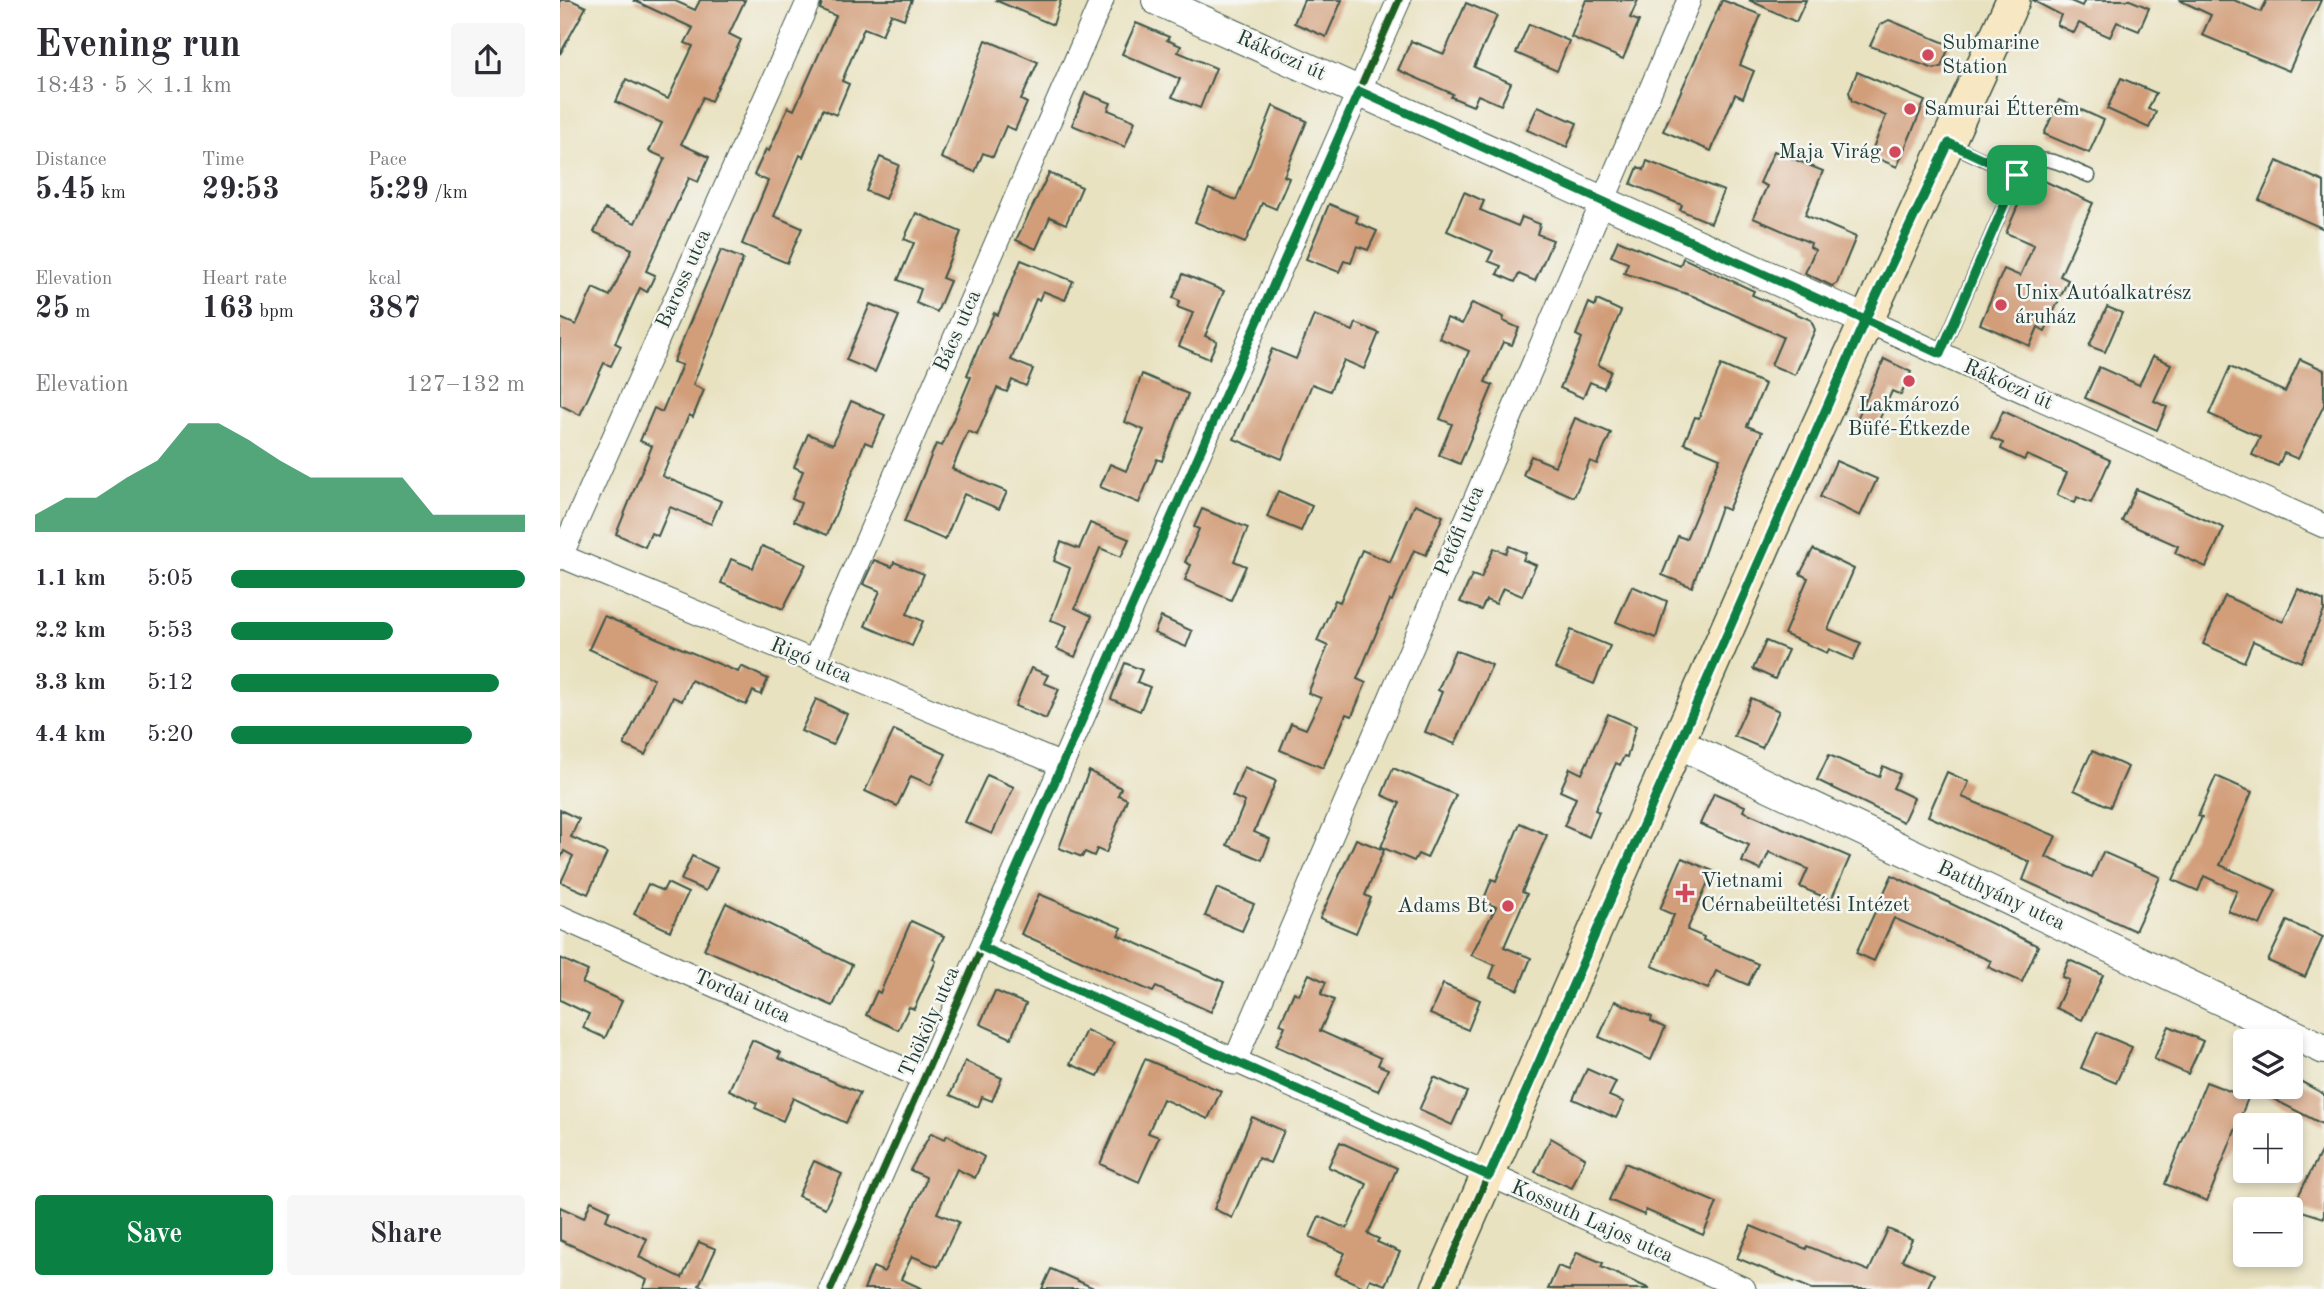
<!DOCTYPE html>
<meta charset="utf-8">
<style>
:root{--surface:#fff;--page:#f7f7f7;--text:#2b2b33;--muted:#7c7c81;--accent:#0b8043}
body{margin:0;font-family:"Old Standard TT",serif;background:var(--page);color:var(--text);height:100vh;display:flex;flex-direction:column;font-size:26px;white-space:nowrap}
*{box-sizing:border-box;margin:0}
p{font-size:23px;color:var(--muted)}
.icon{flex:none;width:38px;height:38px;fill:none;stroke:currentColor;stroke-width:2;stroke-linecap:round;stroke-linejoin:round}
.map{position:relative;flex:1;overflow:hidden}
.sheet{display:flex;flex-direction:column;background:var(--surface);width:560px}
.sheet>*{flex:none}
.fabs{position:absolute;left:1673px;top:1029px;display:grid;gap:14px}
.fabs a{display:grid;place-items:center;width:70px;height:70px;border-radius:7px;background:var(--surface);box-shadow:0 4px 10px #0003;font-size:35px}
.pin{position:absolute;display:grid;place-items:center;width:60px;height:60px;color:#fff;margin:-30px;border-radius:14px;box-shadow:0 4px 10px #0006}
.round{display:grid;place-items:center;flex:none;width:74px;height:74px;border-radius:7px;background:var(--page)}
.summary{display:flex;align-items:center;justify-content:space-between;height:119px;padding:0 35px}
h1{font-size:38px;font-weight:700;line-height:52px}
.figures{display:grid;grid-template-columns:repeat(3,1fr);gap:10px;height:119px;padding:7px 35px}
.figures div{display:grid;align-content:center}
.figures b{font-size:30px;font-weight:700}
.figures small{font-size:19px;font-weight:400}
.figures p{font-size:19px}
.chart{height:196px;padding:14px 35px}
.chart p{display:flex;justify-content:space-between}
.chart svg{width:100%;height:126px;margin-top:7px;fill:var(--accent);opacity:.7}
.primary-button{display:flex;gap:14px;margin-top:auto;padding:14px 35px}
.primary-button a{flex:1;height:80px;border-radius:7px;background:var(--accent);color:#fff;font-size:28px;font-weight:700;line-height:80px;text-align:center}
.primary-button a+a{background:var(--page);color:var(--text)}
ul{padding:0 35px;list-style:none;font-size:23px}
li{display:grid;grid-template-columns:112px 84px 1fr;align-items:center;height:52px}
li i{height:18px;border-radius:9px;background:var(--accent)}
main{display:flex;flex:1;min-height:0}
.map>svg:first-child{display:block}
.building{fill:#d29d79}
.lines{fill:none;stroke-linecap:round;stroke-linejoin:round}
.service-casing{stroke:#3d5649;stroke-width:15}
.minor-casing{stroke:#3d5649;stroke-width:25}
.tertiary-casing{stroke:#3d5649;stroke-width:32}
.secondary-casing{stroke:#3d5649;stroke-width:36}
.service{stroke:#fff;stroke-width:12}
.minor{stroke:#fff;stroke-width:23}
.tertiary{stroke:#fff;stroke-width:30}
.secondary{stroke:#f7e8c3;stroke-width:33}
.cycleway-casing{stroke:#f6f6f2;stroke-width:11}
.cycleway{stroke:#1b5e20;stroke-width:7}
.route-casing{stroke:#fff;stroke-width:14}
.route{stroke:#0b8043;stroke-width:9}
.poi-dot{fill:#d1495b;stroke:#f6f6f2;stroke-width:2.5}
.labels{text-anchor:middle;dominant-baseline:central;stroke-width:5;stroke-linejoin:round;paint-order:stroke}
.poi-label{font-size:21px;fill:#1f3d34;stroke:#f6f6f2;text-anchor:start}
.street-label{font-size:21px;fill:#1f3d34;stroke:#f6f6f2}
</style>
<main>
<section class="sheet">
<div class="summary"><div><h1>Evening run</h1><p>18:43 · 5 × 1.1 km</p></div><a class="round"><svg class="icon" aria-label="share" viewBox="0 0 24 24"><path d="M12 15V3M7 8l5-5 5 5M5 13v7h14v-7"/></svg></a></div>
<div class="figures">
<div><p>Distance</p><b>5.45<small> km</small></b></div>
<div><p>Time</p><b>29:53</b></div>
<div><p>Pace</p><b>5:29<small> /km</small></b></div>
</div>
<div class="figures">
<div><p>Elevation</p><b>25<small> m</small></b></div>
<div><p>Heart rate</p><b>163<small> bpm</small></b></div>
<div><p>kcal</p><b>387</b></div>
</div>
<div class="chart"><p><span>Elevation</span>127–132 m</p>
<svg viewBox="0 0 160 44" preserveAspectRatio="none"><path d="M0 44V38L10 32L20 32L30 25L40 19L50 6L60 6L70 12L80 19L90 25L100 25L110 25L120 25L130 38L140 38L150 38L160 38V44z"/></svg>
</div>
<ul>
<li><b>1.1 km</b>5:05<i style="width:100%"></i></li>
<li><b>2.2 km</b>5:53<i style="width:55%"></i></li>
<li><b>3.3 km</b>5:12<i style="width:91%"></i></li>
<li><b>4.4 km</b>5:20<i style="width:82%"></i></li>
</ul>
<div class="primary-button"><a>Save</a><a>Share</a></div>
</section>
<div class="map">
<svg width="1764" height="1289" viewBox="0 0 1764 1289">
<rect width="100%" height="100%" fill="#f6f6f2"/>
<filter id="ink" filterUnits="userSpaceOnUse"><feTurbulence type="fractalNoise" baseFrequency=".0143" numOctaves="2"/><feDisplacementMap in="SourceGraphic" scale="14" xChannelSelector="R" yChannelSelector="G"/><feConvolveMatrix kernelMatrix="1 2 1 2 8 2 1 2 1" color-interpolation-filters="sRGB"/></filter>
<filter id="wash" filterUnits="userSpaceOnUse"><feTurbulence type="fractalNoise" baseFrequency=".00686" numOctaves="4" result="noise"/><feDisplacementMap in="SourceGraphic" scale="28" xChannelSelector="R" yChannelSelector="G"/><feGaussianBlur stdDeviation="1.57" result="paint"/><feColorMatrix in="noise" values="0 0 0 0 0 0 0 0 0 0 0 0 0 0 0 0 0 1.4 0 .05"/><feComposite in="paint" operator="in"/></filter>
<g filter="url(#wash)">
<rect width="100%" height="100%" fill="#e9e2c1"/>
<g id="blocks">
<g class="building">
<polygon points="0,0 11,0 26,7 0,54"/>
<polygon points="73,0 113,0 135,10 140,0 185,0 169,34 181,40 151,101 143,97 121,144 149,157 138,182 129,178 86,271 95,275 87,292 80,288 55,343 61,346 51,366 44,363 20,415 0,405 0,318 16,325 33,288 50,296 72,249 34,232 45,209 75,223 105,158 89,151 102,123 56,102 66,79 108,99 133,46 125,43 133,28"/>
<polygon points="263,0 352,0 344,19 331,14 322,35 304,28 282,81 289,84 276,115 263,109 243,157 240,155 214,216 242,228 227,263 182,244 208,181 194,175 206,149 209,151 228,107 234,110 276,16 260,9"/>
<polygon points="435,0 501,0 493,25"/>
<polygon points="744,0 782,0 766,37 734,23"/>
<polygon points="1026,0 1078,0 1070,18 1079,21 1063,59 1011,37"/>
<polygon points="1162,0 1201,15 1180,65 1194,71 1183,98 1175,94 1151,151 1103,131"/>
<polygon points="1189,0 1246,0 1236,22"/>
<polygon points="1472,0 1508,0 1522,6 1525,0 1570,0 1589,8 1579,31 1557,22 1550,37 1519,23 1514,33 1497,25 1501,15"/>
<polygon points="1619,0 1674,0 1701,12 1707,0 1761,0 1729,71 1642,35 1651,15"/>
<polygon points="906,3 937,16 914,67 951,83 941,105 918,95 913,106 891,97 893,94 838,70 851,41 884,54"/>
<polygon points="1329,20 1390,45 1381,67 1374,69 1310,46 1320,25"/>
<polygon points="576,23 609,37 607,40 621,46 618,52 656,68 640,108 612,97 620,79 562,54"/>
<polygon points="969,24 1009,41 997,71 956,53"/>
<polygon points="426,40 478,62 461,100 467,103 455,130 446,126 433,157 423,153 415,172 381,158"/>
<polygon points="1297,72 1365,101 1337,167 1310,155 1326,116 1292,101 1289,92"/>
<polygon points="1561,78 1596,93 1588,109 1596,112 1589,128 1547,109"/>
<polygon points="525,93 551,103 548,110 575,121 565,147 512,125"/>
<polygon points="1499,100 1544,120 1529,153 1484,134"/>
<polygon points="713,106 747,121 724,176 729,178 716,209 702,203 685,243 635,222 649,189 676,200"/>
<polygon points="978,106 1017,123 1007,147 967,130"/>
<polygon points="1214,151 1263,171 1245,215 1296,237 1277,283 1272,286 1245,273 1255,250 1250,247 1251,243 1193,218 1207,186 1200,183"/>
<polygon points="320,157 339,165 325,199 306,191"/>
<polygon points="1087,161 1164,191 1151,223 1120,210 1122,205 1071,184 1078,167 1084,170"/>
<polygon points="1717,161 1764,182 1764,229 1699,200"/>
<polygon points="489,173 522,187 506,224 490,217 476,249 456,240"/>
<polygon points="1471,175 1533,203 1500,276 1508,280 1485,331 1478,327 1470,346 1420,324 1444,269 1460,276 1474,245 1446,233"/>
<polygon points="904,192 924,201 920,210 958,226 962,217 980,224 977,234 993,240 975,281 959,274 955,282 937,274 941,266 928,261 933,251 887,231"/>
<polygon points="769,204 798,216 796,222 817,231 808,250 797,246 791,263 784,261 779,272 746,259"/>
<polygon points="356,213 401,232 382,278 390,281 377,312 356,303 361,289 338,280 354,243 344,239"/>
<polygon points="1058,240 1120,266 1123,258 1194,291 1192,295 1251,320 1255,330 1235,375 1211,365 1223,337 1133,296 1064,273 1068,263 1051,256"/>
<polygon points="161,250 183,259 133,385 144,390 133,417 129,415 102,476 161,501 151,524 110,507 98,536 91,533 85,547 56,534 92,446 80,441 94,408 102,412 122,365 113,362"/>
<polygon points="461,260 513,281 505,300 483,291 479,300 476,299 451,360 473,369 466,386 452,380 447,392 437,388 417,435 408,431 392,469 447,492 439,509 404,494 385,540 344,522 376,444 382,446 411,377 407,375 419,346 434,313 438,315"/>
<polygon points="623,274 664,291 645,336 657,341 649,359 619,346 633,313 617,307 620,301 613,298"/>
<polygon points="1037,300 1061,311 1038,365 1051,371 1044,388 1030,382 1023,398 1000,388 1022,338 1016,335 1029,303 1035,306"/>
<polygon points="912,303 944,317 943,321 959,328 952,345 943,342 925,382 933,385 900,464 879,455 892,424 880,419 909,351 879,338 887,318 902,324"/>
<polygon points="310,304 339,316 315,372 286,360"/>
<polygon points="1547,307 1562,313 1545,352 1529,346"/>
<polygon points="754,315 793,331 796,323 819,333 804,369 784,360 770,391 752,384 722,459 674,439 712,349 736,359"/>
<polygon points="1593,356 1611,364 1594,401 1607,407 1597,430 1525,398 1539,367 1579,385"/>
<polygon points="1324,359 1351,372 1341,395 1332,391 1316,427 1297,419"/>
<polygon points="1740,359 1764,370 1764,405 1738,459 1724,453 1718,466 1692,455 1700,437 1649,414 1670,367 1725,392"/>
<polygon points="1161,365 1205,384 1187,426 1202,432 1168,510 1161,507 1132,587 1102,575 1118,536 1126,539 1160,458 1124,443 1135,417 1139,418"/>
<polygon points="582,374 628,394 602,461 597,459 579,503 540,487 550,464 566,471 584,430 565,422"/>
<polygon points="291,401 325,415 312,445 305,442 267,535 234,521 241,503 232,499 243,471 234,467 248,434 273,444"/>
<polygon points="1443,411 1550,460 1531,503 1517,497 1515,503 1497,495 1507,473 1467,455 1464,460 1441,449 1443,443 1431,438"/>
<polygon points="1015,418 1051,433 1037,464 1030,461 1014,497 963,475 971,456 995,466"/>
<polygon points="1276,461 1317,479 1300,516 1260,497"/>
<polygon points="1576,489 1664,528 1646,567 1615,553 1618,546 1562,521"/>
<polygon points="718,491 752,506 741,531 707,517"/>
<polygon points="855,504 883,516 866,555 854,550 832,601 830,600 797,679 806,683 792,716 786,714 763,768 720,750 731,723 746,729 761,698 748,693 768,646 757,641 775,600 780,602 802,550 830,562"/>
<polygon points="642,509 688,528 674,561 686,566 671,600 625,580 631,565 625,562 639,529 634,527"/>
<polygon points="530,523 569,539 561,557 540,548 515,608 532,616 515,657 497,649 507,626 491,620 510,568 494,561 501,542 519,549"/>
<polygon points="202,546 246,564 223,609 161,583 171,559 193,568"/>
<polygon points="949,546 966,553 963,560 976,565 962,596 943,588 936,604 926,600 921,610 900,602 912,575 921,578 934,548 946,553"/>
<polygon points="1253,549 1294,569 1268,629 1301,643 1293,660 1269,649 1267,653 1224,634 1248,578 1240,574"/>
<polygon points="314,560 332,567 334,562 364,574 347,614 363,621 352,646 305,626 320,591 303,584"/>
<polygon points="1072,586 1107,601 1096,638 1056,622"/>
<polygon points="1738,589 1764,601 1764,611 1741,662 1693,641 1684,662 1643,644 1665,596 1723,622"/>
<polygon points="44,616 178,672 181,666 208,679 201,695 193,691 186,705 131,680 122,701 113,697 85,755 64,745 94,679 29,649"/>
<polygon points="601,617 632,631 626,647 594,633"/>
<polygon points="1011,630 1050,646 1034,684 995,668"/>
<polygon points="1206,641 1228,650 1215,679 1193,669"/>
<polygon points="895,650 932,665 895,744 865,732 882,692 878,690"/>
<polygon points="565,663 582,670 577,682 590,687 580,711 551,699"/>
<polygon points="471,668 488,675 484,683 499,689 486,719 455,706"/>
<polygon points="1191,698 1219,711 1202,748 1174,736"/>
<polygon points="256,699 287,714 273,745 241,731"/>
<polygon points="1048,714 1076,726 1067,757 1064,756 1060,765 1056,763 1035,810 1039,812 1029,837 1004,826 1016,798 1000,791 1010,768 1022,774"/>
<polygon points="334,730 386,754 371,785 351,776 337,806 305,791"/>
<polygon points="1532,751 1568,767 1550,807 1514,790"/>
<polygon points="1269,755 1319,777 1323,766 1340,774 1333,788 1354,798 1343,822 1257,780"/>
<polygon points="684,767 716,781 694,832 710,839 702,860 667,845 685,802 672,796"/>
<polygon points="833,768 896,795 867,858 858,854 854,861 821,847 840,803 822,795"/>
<polygon points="529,771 561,788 558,795 567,799 546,853 537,849 534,856 525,852 522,857 499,848"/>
<polygon points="1387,772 1409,782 1402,797 1496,836 1486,857 1532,877 1543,852 1600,877 1575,931 1463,880 1470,862 1368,816"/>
<polygon points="427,775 454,787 432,834 405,822"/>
<polygon points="1656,776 1692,792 1660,865 1716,890 1700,925 1668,911 1677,891 1644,876 1638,891 1613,880 1642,817 1638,816"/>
<polygon points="1154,793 1185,806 1183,811 1290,857 1271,900 1240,887 1248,869 1209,852 1201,870 1182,862 1189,845 1140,824"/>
<polygon points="0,810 19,819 11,837 47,853 28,894 1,882 13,856 4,851 0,860"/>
<polygon points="960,823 987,835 962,892 967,894 944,947 971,958 958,990 930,978 935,965 911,955 936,907 923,901 932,879 936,881"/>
<polygon points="796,839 824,850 805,895 811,898 796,933 760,918"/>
<polygon points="132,856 157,868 146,891 121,880"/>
<polygon points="1122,858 1153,871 1127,930 1144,937 1143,940 1198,964 1188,985 1156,971 1148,989 1092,966 1114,915 1100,909"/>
<polygon points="1332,875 1478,946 1462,982 1428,967 1431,961 1334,918 1314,961 1296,953"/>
<polygon points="107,883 128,893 110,931 74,914 88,884 103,891"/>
<polygon points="657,888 694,904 682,931 645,916"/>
<polygon points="479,894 562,928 558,935 664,982 651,1012 596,987 593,992 461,934"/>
<polygon points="166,903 292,965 273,1006 144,949"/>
<polygon points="351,921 384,936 373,959 376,961 354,1009 349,1007 338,1030 306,1015 317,991 320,993"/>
<polygon points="1727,921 1763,937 1745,977 1708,961"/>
<polygon points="0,958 28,971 22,983 62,1001 45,1038 23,1028 29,1014 0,1000"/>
<polygon points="1509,960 1543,975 1522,1020 1496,1008 1509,980 1502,977"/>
<polygon points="749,974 766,982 761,994 774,1000 760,1031 821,1058 818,1065 828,1069 818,1091 716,1046 725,1026 720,1024 734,992 739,995"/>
<polygon points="883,984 920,1000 908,1030 870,1014"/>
<polygon points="435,991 466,1004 451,1038 420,1024"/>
<polygon points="1055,1001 1092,1017 1091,1021 1105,1028 1091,1060 1039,1037"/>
<polygon points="1609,1026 1643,1041 1628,1074 1594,1059"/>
<polygon points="526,1030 554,1043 538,1076 510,1064"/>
<polygon points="1537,1032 1572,1047 1556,1083 1521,1068"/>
<polygon points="192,1040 221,1053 218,1058 300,1093 286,1123 233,1098 223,1121 195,1108 197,1103 169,1090"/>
<polygon points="585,1059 661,1091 648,1119 603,1099 588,1133 599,1137 579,1182 540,1164"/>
<polygon points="405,1061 442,1078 432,1101 422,1097 418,1107 390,1095"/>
<polygon points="1027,1069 1056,1082 1049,1096 1064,1102 1056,1118 1013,1099"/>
<polygon points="1731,1076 1764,1094 1764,1125 1690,1087 1731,1087"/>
<polygon points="874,1077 907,1092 892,1125 859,1110"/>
<polygon points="1646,1082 1688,1098 1647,1201 1605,1184"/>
<polygon points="692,1117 724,1131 710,1163 698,1158 672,1218 654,1209"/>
<polygon points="371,1133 385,1139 387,1135 424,1157 415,1178 397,1169 377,1213 399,1222 378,1267 352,1256 341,1279 363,1289 304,1289 313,1267 324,1272 365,1183 366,1177 350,1170"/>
<polygon points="991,1138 1025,1158 1012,1188 975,1172"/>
<polygon points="780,1142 837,1168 808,1234 819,1239 817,1242 840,1252 825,1285 810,1279 806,1288 775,1274 785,1253 750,1237 759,1216 787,1229 807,1184 768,1167"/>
<polygon points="1764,1146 1764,1218 1732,1208"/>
<polygon points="254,1161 282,1174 265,1208 238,1196"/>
<polygon points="1065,1163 1157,1203 1143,1235 1086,1210 1084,1215 1049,1200"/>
<polygon points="31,1201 50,1210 46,1220 87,1239 79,1257 122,1278 139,1242 156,1249 139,1285 147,1289 83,1289 87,1280 0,1240 0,1207 24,1218"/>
<polygon points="1191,1226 1246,1249 1247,1246 1309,1271 1328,1229 1352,1239 1342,1260 1374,1274 1367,1289 1252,1289 1177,1258"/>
<polygon points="1017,1252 1043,1263 1041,1267 1090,1289 988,1289 998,1266 1009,1270"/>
<polygon points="491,1269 536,1289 482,1289"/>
</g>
</g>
</g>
<g filter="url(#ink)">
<use href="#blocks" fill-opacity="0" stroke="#3d5649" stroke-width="2"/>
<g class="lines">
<g class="service-casing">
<g id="service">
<path d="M1457,175c23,-29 44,-10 72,1"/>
<polyline points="1380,354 1457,175 1390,144"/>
</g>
</g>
<g class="minor-casing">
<g id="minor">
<polyline points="1305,320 1764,526"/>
<polyline points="1,556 502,765"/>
<polyline points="0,558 249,0"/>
<polyline points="254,662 542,0"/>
<polyline points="0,917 364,1078"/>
<polyline points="422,947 1184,1289"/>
<polyline points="674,1063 1129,0"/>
<polyline points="271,1289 839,0"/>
</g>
</g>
<g class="tertiary-casing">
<g id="tertiary">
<polyline points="597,0 1305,320"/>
<polyline points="1118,743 1764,1049"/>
</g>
</g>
<g class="secondary-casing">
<polyline id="secondary" points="878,1289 1208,536 1453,0"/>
</g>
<use href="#service" class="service"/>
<use href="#minor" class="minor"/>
<use href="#tertiary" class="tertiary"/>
<use href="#secondary" class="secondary"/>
<g class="cycleway-casing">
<g id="cycleway">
<polyline points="271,1289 839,0"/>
<polyline points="878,1289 1305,320"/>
</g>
</g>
<use href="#cycleway" class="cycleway"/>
</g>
</g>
<g class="lines" filter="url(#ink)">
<g class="route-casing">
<polyline id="route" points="1457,175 1389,143 1305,320 799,91 422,947 929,1176 1305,320 1380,354 1457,175"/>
</g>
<use href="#route" class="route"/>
</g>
<g class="poi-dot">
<circle cx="1368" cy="55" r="7"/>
<circle cx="1350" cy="109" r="7"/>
<circle cx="1335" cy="152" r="7"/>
<circle cx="1441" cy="305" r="7"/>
<circle cx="1349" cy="381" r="7"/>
<path d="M1121.5 882.5h7v7h7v7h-7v7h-7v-7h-7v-7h7z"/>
<circle cx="948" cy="906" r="7"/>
</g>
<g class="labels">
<g class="poi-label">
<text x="1382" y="43">Submarine<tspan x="1382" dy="24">Station</tspan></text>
<text x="1364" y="109">Samurai Étterem</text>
<text x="1321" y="152" text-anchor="end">Maja Virág</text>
<text x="1455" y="293">Unix Autóalkatrész<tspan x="1455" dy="24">áruház</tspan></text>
<text x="1349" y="405" text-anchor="middle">Lakmározó<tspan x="1349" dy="24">Büfé-Étkezde</tspan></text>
<text x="1141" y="881">Vietnami<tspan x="1141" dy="24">Cérnabeültetési Intézet</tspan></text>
<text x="934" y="906" text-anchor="end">Adams Bt.</text>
</g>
<g class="street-label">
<text transform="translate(721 56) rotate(24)">Rákóczi út</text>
<text transform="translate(124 279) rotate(-66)">Baross utca</text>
<text transform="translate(398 331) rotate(-66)">Bács utca</text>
<text transform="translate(1448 385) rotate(24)">Rákóczi út</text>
<text transform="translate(900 531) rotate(-67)">Petőfi utca</text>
<text transform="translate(251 661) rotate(23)">Rigó utca</text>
<text transform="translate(1441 896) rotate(25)">Batthyány utca</text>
<text transform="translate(182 997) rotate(24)">Tordai utca</text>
<text transform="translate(370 1022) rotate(-66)">Thököly utca</text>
<text transform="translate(1032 1222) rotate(24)">Kossuth Lajos utca</text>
</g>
</g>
</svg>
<div class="fabs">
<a><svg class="icon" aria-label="layers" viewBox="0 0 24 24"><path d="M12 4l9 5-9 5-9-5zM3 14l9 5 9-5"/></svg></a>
<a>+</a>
<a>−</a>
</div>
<div class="pin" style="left:1457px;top:175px;background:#1e9e55"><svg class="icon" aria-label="arrive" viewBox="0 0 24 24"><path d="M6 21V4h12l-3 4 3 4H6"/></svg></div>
</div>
</main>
